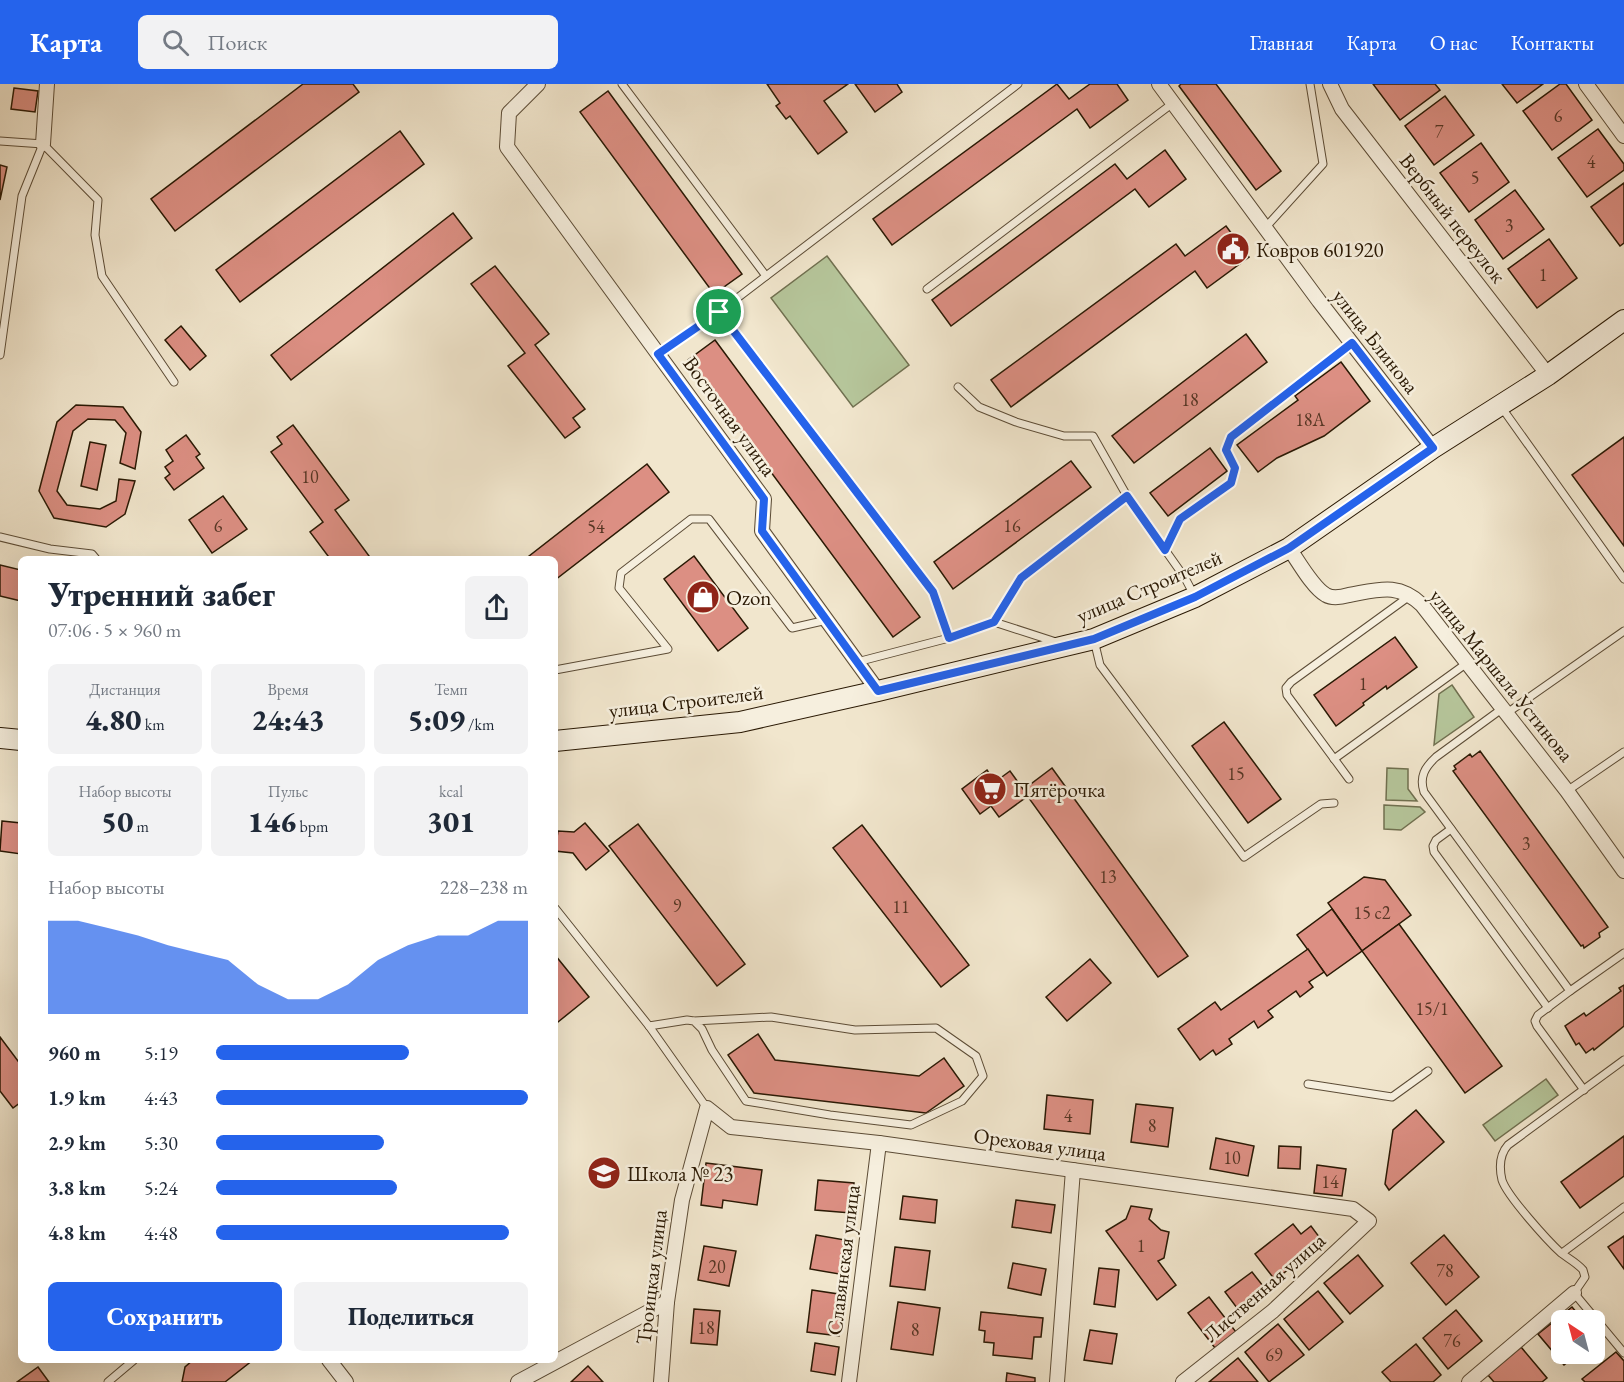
<!DOCTYPE html>
<html lang="ru">
<meta charset="utf-8">
<style>
:root{--surface:#fff;--page:#f2f2f3;--text:#1f2937;--muted:#747a83;--accent:#2563eb}
body{margin:0;font-family:"EB Garamond",serif;background:var(--page);color:var(--text);height:100vh;display:flex;flex-direction:column;font-size:22px;white-space:nowrap}
*{box-sizing:border-box;margin:0}
p{font-size:20px;color:var(--muted)}
.icon{flex:none;width:33px;height:33px;fill:none;stroke:currentColor;stroke-width:2;stroke-linecap:round;stroke-linejoin:round}
.map{position:relative;flex:1;overflow:hidden}
.drawer{position:absolute;left:18px;top:472px;width:540px;height:807px;display:flex;flex-direction:column;background:var(--surface);border-radius:9px;box-shadow:0 6px 24px #0002}
.drawer>*{flex:none}
.needle{width:39px;rotate:324deg}
.controls{position:absolute;left:1551px;top:1226px;display:grid;gap:12px}
.controls a{display:grid;place-items:center;width:54px;height:54px;border-radius:9px;background:var(--surface);box-shadow:0 6px 24px #0002;font-size:30px}
.pin{position:absolute;display:grid;place-items:center;width:51px;height:51px;color:#fff;margin:-26px;border:3px solid #fff;border-radius:50%;box-shadow:0 2px 6px #0007}
.round{display:grid;place-items:center;flex:none;width:63px;height:63px;border-radius:9px;background:var(--page)}
.head{display:flex;align-items:center;justify-content:space-between;height:102px;padding:0 30px}
h1{font-size:33px;font-weight:800;line-height:45px}
.metrics{display:grid;grid-template-columns:repeat(3,1fr);gap:9px;height:102px;padding:6px 30px}
.metrics div{display:grid;align-content:center;border-radius:9px;background:var(--page);text-align:center}
.metrics b{font-size:30px;font-weight:800}
.metrics small{font-size:16px;font-weight:400}
.metrics p{font-size:16px}
.chart{height:168px;padding:12px 30px}
.chart p{display:flex;justify-content:space-between}
.chart svg{width:100%;height:108px;margin-top:6px;fill:var(--accent);opacity:.7}
.cta{display:flex;gap:12px;margin-top:auto;padding:12px 30px}
.cta a{flex:1;height:69px;border-radius:9px;background:var(--accent);color:#fff;font-size:24px;font-weight:800;line-height:69px;text-align:center}
.cta a+a{background:var(--page);color:var(--text)}
ul{padding:0 30px;list-style:none;font-size:20px}
li{display:grid;grid-template-columns:96px 72px 1fr;align-items:center;height:45px}
li i{height:15px;border-radius:8px;background:var(--accent)}
header{display:flex;align-items:center;gap:36px;box-sizing:border-box;height:84px;padding:0 30px;background:var(--accent);color:#fff}
header strong{font-size:28px}
nav{display:flex;gap:33px;margin-inline-start:auto;font-size:21px}
.search{width:420px;height:54px;background:var(--page);display:flex;align-items:center;gap:15px;box-sizing:border-box;padding:0 21px;border-radius:9px;color:var(--muted);font-size:22px}
.map>svg:first-child{display:block}
.green{fill:#b6c69b;stroke:#707050;stroke-width:1.5}
.building{fill:#dc8f83;stroke:#2a1904;stroke-width:1.5}
.lines{fill:none;stroke-linecap:round;stroke-linejoin:round}
.service-casing{stroke:#5c4c36;stroke-width:9}
.minor-casing{stroke:#5c4c36;stroke-width:16}
.secondary-casing{stroke:#2a1904;stroke-width:22}
.service{stroke:#f6efde;stroke-width:7}
.minor{stroke:#f6efde;stroke-width:14}
.secondary{stroke:#f6efde;stroke-width:20}
.route-casing{stroke:#fff;stroke-width:12}
.route{stroke:#2563eb;stroke-width:8}
.labels{text-anchor:middle;dominant-baseline:central;stroke-width:5;stroke-linejoin:round;paint-order:stroke}
.number-label{font-size:18px;fill:#563624}
.street-label{font-size:21px;fill:#2a1904;stroke:#f6efde}
.poi-label{font-size:21px;fill:#2a1904;stroke:#f6efde;text-anchor:start}
</style>
<header>
<strong>Карта</strong>
<div class="search"><svg class="icon" aria-label="search" viewBox="0 0 24 24"><circle cx="10" cy="10" r="6"/><path d="M15 15l6 6"/></svg>Поиск</div>
<nav><a>Главная</a><a>Карта</a><a>О нас</a><a>Контакты</a></nav>
</header>
<div class="map">
<svg width="1624" height="1298" viewBox="0 0 1624 1298">
<rect width="100%" height="100%" fill="#f1e6cd"/>
<filter id="stains"><feTurbulence type="fractalNoise" baseFrequency=".00333" numOctaves="4"/><feColorMatrix values="0 0 0 0 .2 0 0 0 0 .09 0 0 0 0 .02 0 0 0 .5 -.17"/></filter>
<radialGradient id="worn" r=".72"><stop offset=".6" stop-color="#630" stop-opacity="0"/><stop offset="1" stop-color="#630" stop-opacity=".3"/></radialGradient>
<g class="green">
<polygon points="827,172 909,281 853,323 771,214"/>
<polygon points="1452,601 1474,633 1434,661 1439,610"/>
<polygon points="1387,684 1408,685 1408,705 1417,717 1386,716"/>
<polygon points="1384,721 1420,723 1425,728 1401,746 1384,745"/>
<polygon points="1546,995 1558,1011 1495,1057 1483,1041"/>
</g>
<g class="building">
<polygon points="303,0 353,0 359,8 175,147 151,115"/>
<polygon points="767,0 848,0 824,17 847,48 818,70 790,32 786,35 776,22 780,19"/>
<polygon points="855,0 897,0 902,8 875,28"/>
<polygon points="1057,0 1069,15 1090,0 1117,0 1128,16 1090,44 1077,25 892,161 873,135"/>
<polygon points="1181,0 1216,0 1281,87 1256,106 1179,2"/>
<polygon points="1373,0 1435,0 1440,6 1400,36"/>
<polygon points="1502,0 1543,0 1517,19"/>
<polygon points="1560,0 1566,0 1592,36 1552,66 1523,27"/>
<polygon points="14,4 38,7 35,28 11,25"/>
<polygon points="608,7 742,190 714,210 580,28"/>
<polygon points="1445,12 1474,51 1434,81 1405,42"/>
<polygon points="1598,45 1624,80 1624,86 1587,113 1558,74"/>
<polygon points="400,47 424,80 240,218 216,186"/>
<polygon points="1481,59 1509,98 1469,128 1440,89"/>
<polygon points="1165,66 1186,95 1149,123 1135,105 951,242 932,216 1115,80 1127,95"/>
<polygon points="0,81 7,83 0,116"/>
<polygon points="1624,99 1624,159 1620,162 1591,123"/>
<polygon points="1515,106 1544,145 1503,175 1475,136"/>
<polygon points="453,129 472,154 291,296 271,271"/>
<polygon points="1226,142 1249,173 1207,204 1195,187 1011,323 991,296 1176,160 1185,172"/>
<polygon points="1549,155 1577,194 1537,224 1508,185"/>
<polygon points="495,182 549,250 535,261 585,325 573,334 580,343 565,354 508,282 525,269 471,200"/>
<polygon points="181,242 206,272 190,286 165,256"/>
<polygon points="1246,250 1267,278 1134,379 1112,352"/>
<polygon points="715,256 920,533 893,553 688,276"/>
<polygon points="1341,278 1370,317 1324,352 1277,374 1258,388 1237,361 1298,316 1295,312"/>
<polygon points="76,321 123,323 141,348 135,385 120,379 126,349 115,336 88,335 73,347 57,407 67,421 100,425 116,417 119,395 135,397 125,430 106,443 54,434 39,407 57,338"/>
<polygon points="293,341 349,416 335,426 372,476 331,476 310,448 323,438 271,368 282,360 277,353"/>
<polygon points="186,351 200,370 196,373 204,384 174,406 165,394 170,390 165,383 173,377 166,366"/>
<polygon points="1624,353 1624,462 1572,391"/>
<polygon points="90,358 106,361 97,406 81,402"/>
<polygon points="1210,364 1227,387 1168,432 1150,409"/>
<polygon points="1071,377 1091,403 953,505 934,478"/>
<polygon points="647,380 669,408 555,496 555,476 524,476"/>
<polygon points="223,412 247,445 212,469 189,436"/>
<polygon points="694,472 748,544 718,567 664,495"/>
<polygon points="0,481 21,486 21,517 0,512"/>
<polygon points="1395,553 1417,583 1387,605 1386,602 1363,619 1364,621 1336,642 1314,611"/>
<polygon points="1224,638 1281,715 1248,739 1192,662"/>
<polygon points="1480,667 1608,843 1599,849 1600,853 1584,864 1583,861 1581,862 1453,687 1456,685 1454,682 1470,670 1472,673"/>
<polygon points="1052,684 1188,872 1158,893 1023,706"/>
<polygon points="987,686 995,698 1010,687 1028,712 999,733 991,722 980,730 962,705"/>
<polygon points="2,737 21,739 21,770 0,767"/>
<polygon points="585,739 609,767 586,786 573,769 555,767 558,747 574,748"/>
<polygon points="638,740 745,880 717,902 609,762"/>
<polygon points="862,741 969,881 941,903 833,764"/>
<polygon points="1364,793 1385,796 1411,831 1362,867 1328,819"/>
<polygon points="1332,825 1362,867 1327,892 1297,851"/>
<polygon points="1399,840 1502,982 1465,1009 1362,867"/>
<polygon points="1308,865 1324,888 1309,898 1313,903 1300,913 1296,907 1268,927 1273,933 1258,944 1254,937 1229,955 1232,960 1216,971 1213,966 1200,976 1178,945 1215,918 1221,926"/>
<polygon points="555,871 589,913 558,938 555,934"/>
<polygon points="1090,875 1111,899 1067,937 1046,913"/>
<polygon points="1624,901 1624,942 1594,966 1593,964 1586,969 1579,959 1576,961 1565,942 1584,929 1586,932 1621,907 1619,904"/>
<polygon points="758,950 775,976 919,992 944,974 964,1002 926,1029 754,1009 728,971"/>
<polygon points="0,953 21,981 21,1018 13,1024 0,1007"/>
<polygon points="1047,1011 1093,1016 1090,1050 1044,1045"/>
<polygon points="1136,1020 1173,1024 1168,1063 1131,1058"/>
<polygon points="1416,1026 1444,1058 1389,1106 1385,1100 1393,1046"/>
<polygon points="1624,1052 1624,1092 1580,1124 1561,1098"/>
<polygon points="1216,1054 1254,1062 1248,1092 1210,1085"/>
<polygon points="1279,1062 1301,1063 1300,1085 1278,1084"/>
<polygon points="706,1079 762,1086 757,1121 723,1116 722,1124 701,1121"/>
<polygon points="1317,1081 1346,1085 1342,1112 1314,1109"/>
<polygon points="818,1096 854,1099 851,1129 815,1126"/>
<polygon points="903,1112 937,1116 935,1139 900,1135"/>
<polygon points="1016,1116 1055,1121 1051,1149 1012,1143"/>
<polygon points="1131,1122 1152,1125 1149,1135 1161,1146 1169,1148 1164,1174 1158,1177 1176,1201 1157,1216 1106,1147 1126,1135"/>
<polygon points="1293,1140 1301,1150 1311,1142 1323,1158 1275,1196 1255,1170"/>
<polygon points="816,1151 851,1157 845,1191 810,1185"/>
<polygon points="1444,1151 1479,1193 1446,1221 1411,1179"/>
<polygon points="1624,1152 1624,1185 1608,1163"/>
<polygon points="704,1162 736,1167 729,1202 698,1196"/>
<polygon points="895,1163 930,1167 925,1206 890,1202"/>
<polygon points="1358,1171 1383,1202 1350,1230 1324,1199"/>
<polygon points="1013,1179 1046,1185 1041,1211 1008,1204"/>
<polygon points="1099,1184 1119,1186 1115,1223 1094,1220"/>
<polygon points="1252,1188 1267,1207 1240,1228 1225,1208"/>
<polygon points="812,1206 845,1211 839,1252 807,1248"/>
<polygon points="1318,1207 1343,1238 1309,1266 1284,1235"/>
<polygon points="1209,1213 1236,1248 1215,1264 1188,1229"/>
<polygon points="898,1218 940,1224 933,1271 891,1265"/>
<polygon points="1572,1223 1583,1236 1562,1236 1562,1269 1579,1269 1564,1281 1538,1250"/>
<polygon points="694,1225 720,1227 717,1261 691,1259"/>
<polygon points="1456,1226 1482,1257 1448,1285 1423,1254"/>
<polygon points="981,1228 1043,1234 1041,1253 1034,1253 1032,1275 993,1271 994,1259 984,1258 985,1247 979,1246"/>
<polygon points="1278,1240 1304,1271 1269,1298 1245,1268"/>
<polygon points="1090,1246 1117,1250 1112,1280 1084,1276"/>
<polygon points="815,1259 839,1263 835,1291 811,1287"/>
<polygon points="1416,1260 1441,1291 1433,1298 1391,1298 1382,1288"/>
<polygon points="1521,1263 1547,1294 1542,1298 1494,1298 1488,1291"/>
<polygon points="1616,1268 1624,1277 1624,1298 1585,1298 1582,1295"/>
<polygon points="1238,1274 1258,1298 1209,1298"/>
<polygon points="193,1276 253,1276 225,1298 182,1298 185,1283"/>
<polygon points="588,1282 603,1298 571,1298"/>
<polygon points="38,1283 49,1298 17,1298"/>
<polygon points="1007,1289 1035,1294 1035,1298 1006,1298"/>
</g>
<g class="lines">
<g class="service-casing">
<g id="service">
<polyline points="622,0 766,192"/>
<polyline points="0,57 43,60 22,112 0,271"/>
<polyline points="43,60 98,116 95,151 102,192 174,298"/>
<polyline points="1265,144 1323,80 1310,0"/>
<polyline points="927,205 1173,19"/>
<polyline points="719,228 1018,0"/>
<polyline points="658,270 719,228 933,508 949,554"/>
<polyline points="958,303 979,323 1016,338 1064,352 1093,352 1127,412 1021,494 994,538"/>
<polyline points="1502,324 1624,495"/>
<polyline points="1127,412 1185,494 1194,511"/>
<polyline points="0,453 50,465 92,470 97,476"/>
<polyline points="1165,466 1181,435 1231,399 1235,384 1226,366 1231,353 1351,259"/>
<polyline points="1094,556 1100,581 1244,773 1321,720 1334,719"/>
<polyline points="857,578 949,554 994,538 1056,558"/>
<polyline points="555,586 668,565 619,504 621,489 691,435 709,435 792,544 827,536"/>
<path d="M1503,624l-67,49c-11,10 -17,20 -12,35l146,199 -32,24 -3,6 2,5 47,64"/>
<polyline points="1507,629 1624,547"/>
<polyline points="1334,675 1467,579"/>
<polyline points="1349,695 1287,611 1286,604 1291,598 1411,511"/>
<polyline points="1567,707 1624,668"/>
<polyline points="1451,745 1436,756 1433,762 1434,768 1548,924"/>
<polyline points="555,824 649,942 707,1024"/>
<polyline points="1570,907 1624,869"/>
<polyline points="649,942 687,936 694,937 771,933 855,946 936,944 976,972 983,992 962,1017 911,1041 830,1031 746,1017 712,966 702,945 694,937"/>
<path d="M1624,976l-116,85c-8,9 -9,22 -6,35 5,16 46,61 59,73 8,6 16,10 22,17l2,7 -11,16 50,60"/>
<polyline points="1308,1000 1392,1013 1428,987"/>
<polyline points="1562,1169 1624,1123"/>
<polyline points="108,1298 134,1276"/>
</g>
</g>
<g class="minor-casing">
<g id="minor">
<polyline points="538,0 509,29 507,63 764,415 762,447 878,607"/>
<polyline points="1159,0 1319,217 1433,364"/>
<polyline points="1330,0 1342,25 1548,291"/>
<polyline points="1586,0 1624,52"/>
<polyline points="43,60 47,0"/>
<path d="M1289,464c9,13 24,40 37,47 7,4 16,2 23,0 29,-5 49,-13 73,10l145,186 57,80"/>
<polyline points="329,1276 346,1298"/>
<polyline points="518,1298 667,1218"/>
<polyline points="661,1298 667,1218 682,1116 707,1024 731,1043 879,1059 1353,1125 1369,1137 1273,1227 1183,1298"/>
<polyline points="849,1298 879,1059"/>
<polyline points="1057,1298 1073,1086"/>
<polyline points="1469,1298 1574,1209"/>
</g>
</g>
<g class="secondary-casing">
<g id="secondary">
<polyline points="0,654 21,656"/>
<polyline points="555,657 740,638 878,607 1094,555 1195,513 1289,464 1433,364 1548,291 1624,236"/>
</g>
</g>
<use href="#service" class="service"/>
<use href="#minor" class="minor"/>
<use href="#secondary" class="secondary"/>
</g>
<g class="lines">
<g class="route-casing">
<polygon id="route" points="719,228 933,508 949,554 994,538 1021,494 1127,412 1165,466 1180,435 1231,399 1235,384 1226,366 1231,353 1352,259 1433,364 1289,464 1195,513 1094,555 878,607 762,447 764,415 658,270"/>
</g>
<use href="#route" class="route"/>
</g>
<defs>
<g id="civic-disc" transform="scale(1.725)"><circle r="9.5" fill="#8f2418" stroke="#f6efde"/><path d="M-.6-6.5H3V-4.5H.6V-3L4-1V1h2V6H-6V1h2V-1L-.6-3ZM-1.2 2.5V6h2.4V2.5Z" fill="#fff"/></g>
<g id="shop-disc" transform="scale(1.725)"><circle r="9.5" fill="#8f2418" stroke="#f6efde"/><path d="M-5-2.5h2.3a2.7 3.5 0 0 1 5.4 0H5L5.5 6h-11ZM-1.5-2.5h3a1.5 2.3 0 0 0-3 0Z" fill="#fff"/></g>
<g id="supermarket-disc" transform="scale(1.725)"><circle r="9.5" fill="#8f2418" stroke="#f6efde"/><path d="M-6-5.5h2.5l.6 2H6L4.5 2H-2.5L-4.4-4H-6ZM-1.5 3.2a1.3 1.3 0 1 0 .1 0ZM3 3.2a1.3 1.3 0 1 0 .1 0Z" fill="#fff"/></g>
<g id="school-disc" transform="scale(1.725)"><circle r="9.5" fill="#8f2418" stroke="#f6efde"/><path d="M0-5L7-2L0 1L-7-2ZM-4 1L0 2.5L4 1V4Q0 6-4 4Z" fill="#fff"/></g>
</defs>
<g fill-rule="evenodd">
<use href="#civic-disc" x="1233" y="165"/>
<use href="#shop-disc" x="703" y="513"/>
<use href="#supermarket-disc" x="990" y="705"/>
<use href="#school-disc" x="604" y="1089"/>
</g>
<g class="labels">
<g class="number-label">
<text x="1558" y="31">6</text>
<text x="1439" y="47">7</text>
<text x="1591" y="77">4</text>
<text x="1475" y="93">5</text>
<text x="1509" y="141">3</text>
<text x="1543" y="190">1</text>
<text x="1190" y="315">18</text>
<text x="1310" y="335">18А</text>
<text x="310" y="392">10</text>
<text x="218" y="441">6</text>
<text x="1012" y="441">16</text>
<text x="596" y="442">54</text>
<text x="1363" y="599">1</text>
<text x="1236" y="689">15</text>
<text x="1526" y="759">3</text>
<text x="1108" y="792">13</text>
<text x="677" y="821">9</text>
<text x="901" y="822">11</text>
<text x="1372" y="828">15 с2</text>
<text x="1432" y="924">15/1</text>
<text x="1068" y="1031">4</text>
<text x="1152" y="1041">8</text>
<text x="1232" y="1073">10</text>
<text x="1330" y="1097">14</text>
<text x="1141" y="1161">1</text>
<text x="717" y="1182">20</text>
<text x="1445" y="1186">78</text>
<text x="706" y="1243">18</text>
<text x="915" y="1245">8</text>
<text x="1452" y="1256">76</text>
<text x="1274" y="1270">69</text>
</g>
<g class="street-label">
<text transform="translate(1453 134) rotate(52)">Вербный переулок</text>
<text transform="translate(1376 257) rotate(52)">улица Блинова</text>
<text transform="translate(730 332) rotate(54)">Восточная улица</text>
<text transform="translate(1149 502) rotate(-23)">улица Строителей</text>
<text transform="translate(1502 591) rotate(51)">улица Маршала Устинова</text>
<text transform="translate(686 617) rotate(-7)">улица Строителей</text>
<text transform="translate(1040 1060) rotate(8)">Ореховая улица</text>
<text transform="translate(843 1176) rotate(-83)">Славянская улица</text>
<text transform="translate(651 1193) rotate(-83)">Троицкая улица</text>
<text transform="translate(1264 1203) rotate(-41)">Лиственная улица</text>
</g>
<g class="poi-label">
<text x="1256" y="165">Ковров 601920</text>
<text x="726" y="513">Ozon</text>
<text x="1013" y="705">Пятёрочка</text>
<text x="627" y="1089">Школа № 23</text>
</g>
</g>
<rect width="100%" height="100%" filter="url(#stains)"/>
<rect width="100%" height="100%" fill="url(#worn)"/>
</svg>
<div class="controls">
<a><svg class="needle" viewBox="-14 -14 28 28"><path d="M0-13l5 13h-10z" fill="#e53935"/><path d="M0 13l5-13h-10z" fill="#747a83"/></svg></a>
</div>
<div class="pin" style="left:719px;top:228px;background:#1e9e55"><svg class="icon" aria-label="arrive" viewBox="0 0 24 24"><path d="M6 21V4h12l-3 4 3 4H6"/></svg></div>
<section class="drawer">
<div class="head"><div><h1>Утренний забег</h1><p>07:06 · 5 × 960 m</p></div><a class="round"><svg class="icon" aria-label="share" viewBox="0 0 24 24"><path d="M12 15V3M7 8l5-5 5 5M5 13v7h14v-7"/></svg></a></div>
<div class="metrics">
<div><p>Дистанция</p><b>4.80<small> km</small></b></div>
<div><p>Время</p><b>24:43</b></div>
<div><p>Темп</p><b>5:09<small> /km</small></b></div>
</div>
<div class="metrics">
<div><p>Набор высоты</p><b>50<small> m</small></b></div>
<div><p>Пульс</p><b>146<small> bpm</small></b></div>
<div><p>kcal</p><b>301</b></div>
</div>
<div class="chart"><p><span>Набор высоты</span>228–238 m</p>
<svg viewBox="0 0 160 44" preserveAspectRatio="none"><path d="M0 44V6L10 6L20 9L30 12L40 16L50 19L60 22L70 32L80 38L90 38L100 32L110 22L120 16L130 12L140 12L150 6L160 6V44z"/></svg>
</div>
<ul>
<li><b>960 m</b>5:19<i style="width:62%"></i></li>
<li><b>1.9 km</b>4:43<i style="width:100%"></i></li>
<li><b>2.9 km</b>5:30<i style="width:54%"></i></li>
<li><b>3.8 km</b>5:24<i style="width:58%"></i></li>
<li><b>4.8 km</b>4:48<i style="width:94%"></i></li>
</ul>
<div class="cta"><a>Сохранить</a><a>Поделиться</a></div>
</section>
</div>
